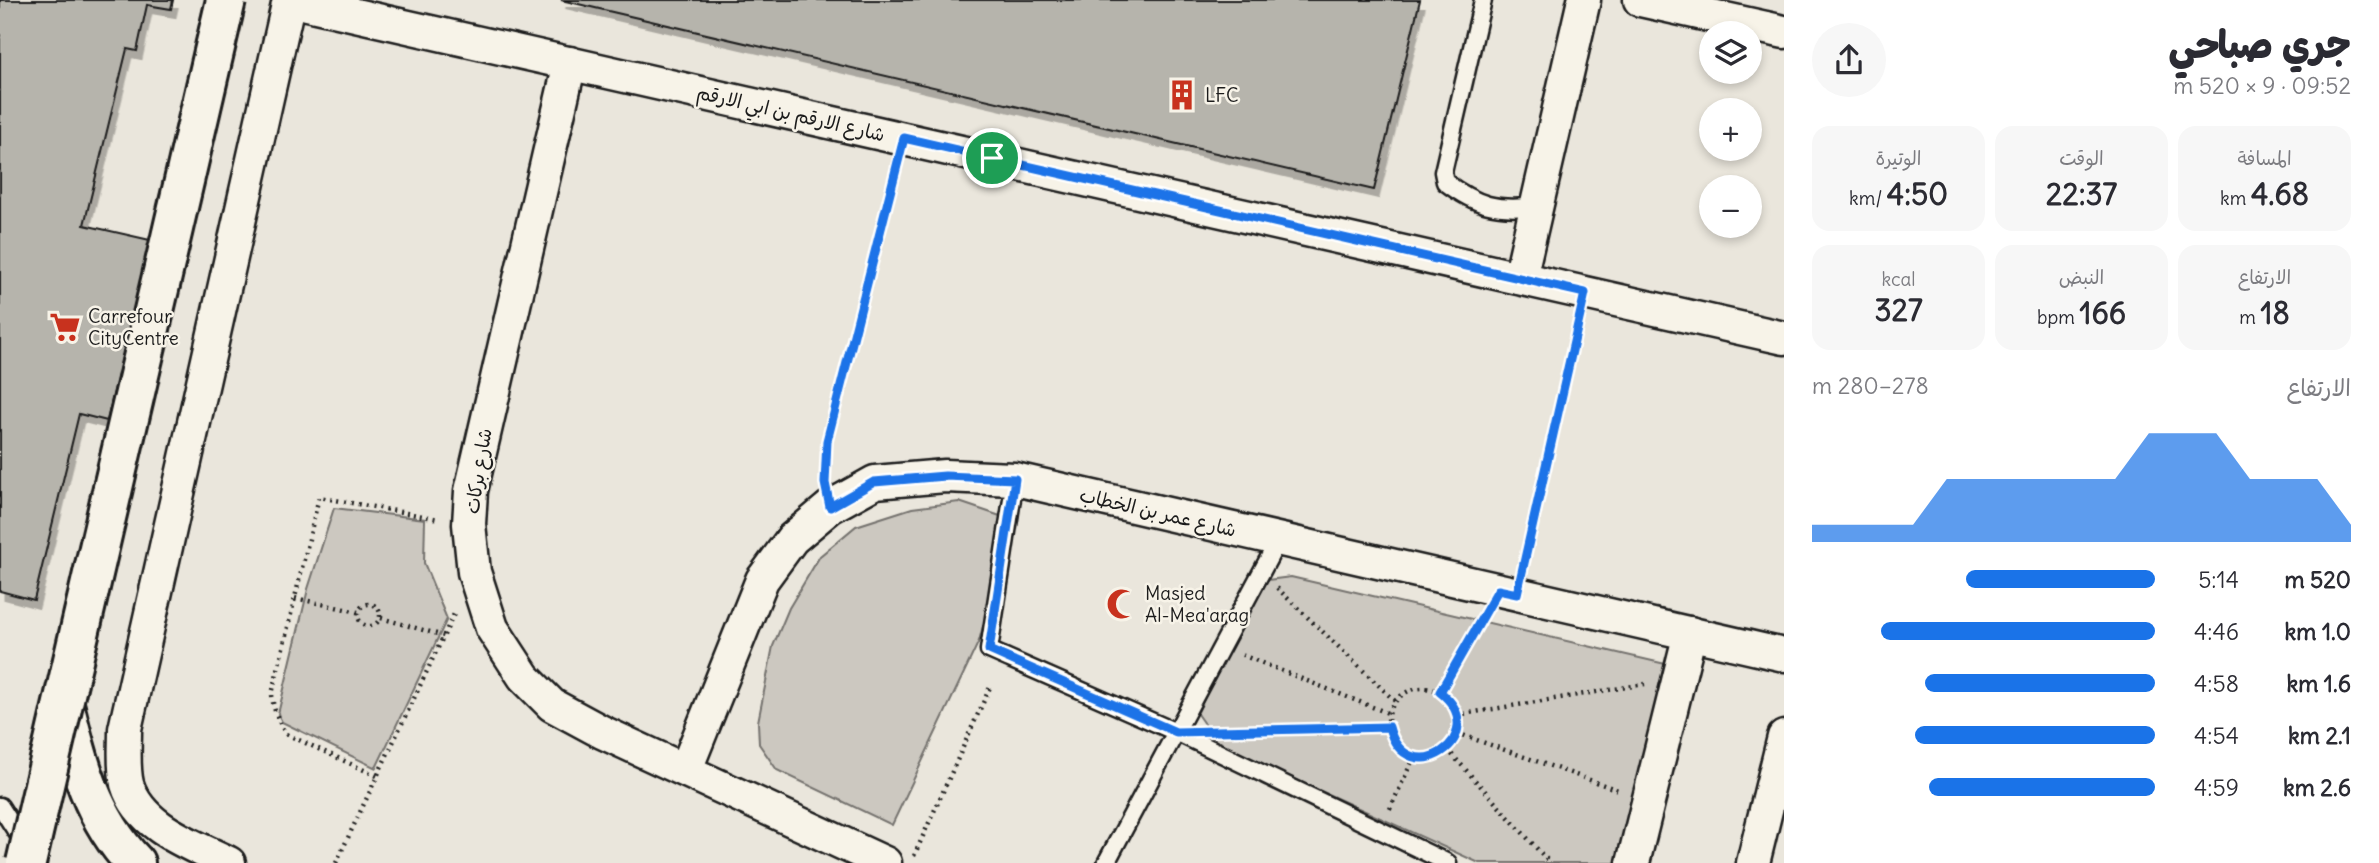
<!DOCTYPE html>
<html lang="ar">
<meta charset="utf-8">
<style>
:root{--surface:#fff;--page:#f7f7f7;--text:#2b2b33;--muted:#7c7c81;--accent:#1a73e8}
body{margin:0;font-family:Delius,"Playpen Sans Arabic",sans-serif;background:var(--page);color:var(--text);direction:rtl;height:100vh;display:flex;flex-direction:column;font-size:26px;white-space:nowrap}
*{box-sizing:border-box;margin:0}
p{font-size:23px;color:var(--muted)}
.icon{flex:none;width:38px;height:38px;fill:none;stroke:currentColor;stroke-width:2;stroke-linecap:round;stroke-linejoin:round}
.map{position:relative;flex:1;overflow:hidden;direction:ltr}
.side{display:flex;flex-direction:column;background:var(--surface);width:595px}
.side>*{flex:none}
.tools{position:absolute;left:1699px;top:21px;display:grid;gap:14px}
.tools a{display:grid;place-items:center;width:63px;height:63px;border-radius:50%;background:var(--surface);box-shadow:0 4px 10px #0003;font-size:35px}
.pin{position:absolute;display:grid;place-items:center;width:60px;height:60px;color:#fff;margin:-30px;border:4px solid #fff;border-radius:50%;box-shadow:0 2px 7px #0007}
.round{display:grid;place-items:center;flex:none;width:74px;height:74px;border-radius:37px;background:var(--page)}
.summary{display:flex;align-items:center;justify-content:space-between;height:119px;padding:0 28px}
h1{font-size:38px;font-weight:800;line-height:52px}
.figures{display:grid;grid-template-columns:repeat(3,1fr);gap:10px;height:119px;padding:7px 28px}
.figures div{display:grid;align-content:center;border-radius:18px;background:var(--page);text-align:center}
.figures b{font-size:30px;font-weight:800}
.figures small{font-size:19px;font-weight:400}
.figures p{font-size:19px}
.chart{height:196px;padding:14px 28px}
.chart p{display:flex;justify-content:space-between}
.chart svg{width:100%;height:126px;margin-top:7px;fill:var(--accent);opacity:.7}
ul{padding:0 28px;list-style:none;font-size:23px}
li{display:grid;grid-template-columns:112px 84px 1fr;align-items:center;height:52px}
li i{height:18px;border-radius:9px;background:var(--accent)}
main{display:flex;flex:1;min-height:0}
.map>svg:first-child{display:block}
.green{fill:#ccc8c0;stroke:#74726e;stroke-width:2}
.building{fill:#b6b4ac;stroke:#1c1c1c;stroke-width:2;filter:url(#shadow)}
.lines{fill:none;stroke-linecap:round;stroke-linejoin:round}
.service-casing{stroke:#1c1c1c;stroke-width:21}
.minor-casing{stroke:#1c1c1c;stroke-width:37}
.motorway-casing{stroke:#1c1c1c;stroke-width:44}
.path{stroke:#1c1c1c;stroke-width:4.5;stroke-dasharray:2 5;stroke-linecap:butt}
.service{stroke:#f7f3e8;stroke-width:16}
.minor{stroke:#f7f3e8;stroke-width:32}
.motorway{stroke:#f7f3e8;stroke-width:38}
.tertiary-bridge-casing{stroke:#1c1c1c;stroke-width:44;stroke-linecap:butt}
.tertiary-bridge{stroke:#f7f3e8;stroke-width:38}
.route-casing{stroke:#fff;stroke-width:14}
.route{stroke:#1a73e8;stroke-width:9}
.labels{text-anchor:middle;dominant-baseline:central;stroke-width:5;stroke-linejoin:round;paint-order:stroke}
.poi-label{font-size:19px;fill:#1c1c1c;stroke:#f7f3e8;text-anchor:start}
.street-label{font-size:19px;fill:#1c1c1c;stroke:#f7f3e8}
</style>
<main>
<section class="side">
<div class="summary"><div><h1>جري صباحي</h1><p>09:52 · 9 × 520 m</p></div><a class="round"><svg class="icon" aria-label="share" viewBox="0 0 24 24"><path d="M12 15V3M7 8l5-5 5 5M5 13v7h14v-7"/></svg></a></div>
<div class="figures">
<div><p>المسافة</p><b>4.68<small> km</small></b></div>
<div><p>الوقت</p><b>22:37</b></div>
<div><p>الوتيرة</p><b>4:50<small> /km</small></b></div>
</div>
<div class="figures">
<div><p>الارتفاع</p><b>18<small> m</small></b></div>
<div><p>النبض</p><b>166<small> bpm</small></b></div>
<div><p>kcal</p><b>327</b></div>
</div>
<div class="chart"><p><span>الارتفاع</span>278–280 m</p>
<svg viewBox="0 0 160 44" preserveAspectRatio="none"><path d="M0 44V38L10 38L20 38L30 38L40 22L50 22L60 22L70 22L80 22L90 22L100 6L110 6L120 6L130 22L140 22L150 22L160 38V44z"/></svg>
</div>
<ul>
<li><b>520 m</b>5:14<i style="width:55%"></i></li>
<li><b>1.0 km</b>4:46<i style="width:80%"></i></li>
<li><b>1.6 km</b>4:58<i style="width:67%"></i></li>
<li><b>2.1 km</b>4:54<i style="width:70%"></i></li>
<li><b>2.6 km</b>4:59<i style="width:66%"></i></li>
</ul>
</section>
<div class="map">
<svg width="1784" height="863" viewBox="0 0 1784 863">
<defs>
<filter id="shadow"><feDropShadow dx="4.5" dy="8" stdDeviation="0" flood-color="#0004"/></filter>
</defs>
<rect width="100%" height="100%" fill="#eae6dc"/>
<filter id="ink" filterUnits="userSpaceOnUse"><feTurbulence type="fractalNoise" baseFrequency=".0143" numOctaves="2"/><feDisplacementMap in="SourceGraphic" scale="14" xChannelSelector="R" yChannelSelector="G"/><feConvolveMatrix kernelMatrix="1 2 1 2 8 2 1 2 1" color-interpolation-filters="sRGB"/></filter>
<g filter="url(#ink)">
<g class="green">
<polygon points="959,502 1012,520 979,641 892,825 777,770 759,744 758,722 773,646 789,608 820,556 856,526 912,508"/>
<polygon points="334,508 425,519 424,563 447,619 376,768 282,722 278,714 308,589"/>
<polygon points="1291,577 1674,666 1628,863 1479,863 1218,744 1197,714 1260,581"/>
</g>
<g class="building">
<polygon points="0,0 173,0 171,9 147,5 137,51 127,49 84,225 150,240 107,421 79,414 34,600 0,591"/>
<polygon points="561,0 1420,0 1374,190"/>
</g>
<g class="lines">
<g class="service-casing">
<g id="service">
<path d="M1483,0l-40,172 2,10c32,24 52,29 92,24"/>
<polyline points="1015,479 989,650 1176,732 1448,863"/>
<polyline points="0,806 25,845"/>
<polyline points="1106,863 1279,539"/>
</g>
</g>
<g class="minor-casing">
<g id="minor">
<polyline points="1640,0 1784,32"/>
<polyline points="570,63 471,491 469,524 474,572 492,628 524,677 552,705 602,732 885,863"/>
<polyline points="1520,278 1584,0"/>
<polyline points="686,769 762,580 792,539 830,507 875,482 945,476 1015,479 1784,655"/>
<path d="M229,863c-36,-18 -89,-35 -102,-79 -4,-17 -2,-36 -2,-55l164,-729 1495,338"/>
<polyline points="1633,863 1690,633"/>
<polyline points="1753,863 1784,737"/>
</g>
</g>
<g class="motorway-casing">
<path id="motorway" d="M64,704c14,59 28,114 71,159"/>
</g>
<g class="path">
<polyline points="825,475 827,441 896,167"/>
<polyline points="1524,566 1578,321"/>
<polyline points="1277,588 1396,702"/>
<polyline points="295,598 358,612"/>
<circle cx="369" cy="615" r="11"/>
<polyline points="381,618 444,636"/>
<polyline points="1242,655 1390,714"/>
<circle cx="1423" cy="723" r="35"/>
<polyline points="1440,692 1482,618"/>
<polyline points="1457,715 1645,684"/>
<polyline points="1230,731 1389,727"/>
<polyline points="1457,733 1618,790"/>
<polyline points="1447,749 1550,863"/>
<path d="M377,776l-91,-42c-8,-13 -13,-25 -14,-40l47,-197 120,22"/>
<polyline points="1390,809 1414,757"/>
<polyline points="914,856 991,685"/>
<polyline points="336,863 454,614"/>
</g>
<use href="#service" class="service"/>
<use href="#minor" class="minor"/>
<use href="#motorway" class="motorway"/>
<g class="tertiary-bridge-casing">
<polyline id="tertiary-bridge" points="26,863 226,0"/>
</g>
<use href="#tertiary-bridge" class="tertiary-bridge"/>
</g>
</g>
<g class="lines" filter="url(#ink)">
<g class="route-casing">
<path id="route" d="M904,138l681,155 -68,301 -19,-4 -58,102c56,44 -34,103 -51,35l-213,5 -187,-82 26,-171 -70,-3 -71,6 -44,25 -5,-24 2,-42z"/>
</g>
<use href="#route" class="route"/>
</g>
<defs>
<g id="building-bare" transform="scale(2.415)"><path d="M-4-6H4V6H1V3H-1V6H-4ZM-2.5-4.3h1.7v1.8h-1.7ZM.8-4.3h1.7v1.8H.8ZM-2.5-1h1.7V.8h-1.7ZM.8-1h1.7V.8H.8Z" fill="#c8321e" stroke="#f7f3e8" stroke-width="2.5" paint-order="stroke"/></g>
<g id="supermarket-bare" transform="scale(2.415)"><path d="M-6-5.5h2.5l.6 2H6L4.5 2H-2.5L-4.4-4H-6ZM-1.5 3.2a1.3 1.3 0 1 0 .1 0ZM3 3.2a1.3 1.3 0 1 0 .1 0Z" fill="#c8321e" stroke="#f7f3e8" stroke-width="2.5" paint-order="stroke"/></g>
<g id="mosque-bare" transform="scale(2.415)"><path d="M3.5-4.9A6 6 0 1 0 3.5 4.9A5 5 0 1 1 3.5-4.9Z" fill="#c8321e" stroke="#f7f3e8" stroke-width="2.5" paint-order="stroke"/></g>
</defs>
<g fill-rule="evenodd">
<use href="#building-bare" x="1182" y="95"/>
<use href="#supermarket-bare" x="65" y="327"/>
<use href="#mosque-bare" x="1122" y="604"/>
</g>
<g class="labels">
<g class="poi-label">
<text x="1205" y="95">LFC</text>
<text x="88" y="316">Carrefour<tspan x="88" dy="22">CityCentre</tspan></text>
<text x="1145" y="593">Masjed<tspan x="1145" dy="22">Al-Mea'arag</tspan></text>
</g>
<g class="street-label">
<text transform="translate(791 113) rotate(13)">شارع الارقم بن ابي الارقم</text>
<text transform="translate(478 471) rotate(-81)">شارع بركات</text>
<text transform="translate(1158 512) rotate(13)">شارع عمر بن الخطاب</text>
</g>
</g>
</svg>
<div class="tools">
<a><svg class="icon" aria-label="layers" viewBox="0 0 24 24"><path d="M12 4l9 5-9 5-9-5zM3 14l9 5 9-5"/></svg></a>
<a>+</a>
<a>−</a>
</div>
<div class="pin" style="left:992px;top:158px;background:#1e9e55"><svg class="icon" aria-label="arrive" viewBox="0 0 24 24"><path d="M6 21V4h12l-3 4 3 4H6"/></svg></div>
</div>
</main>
